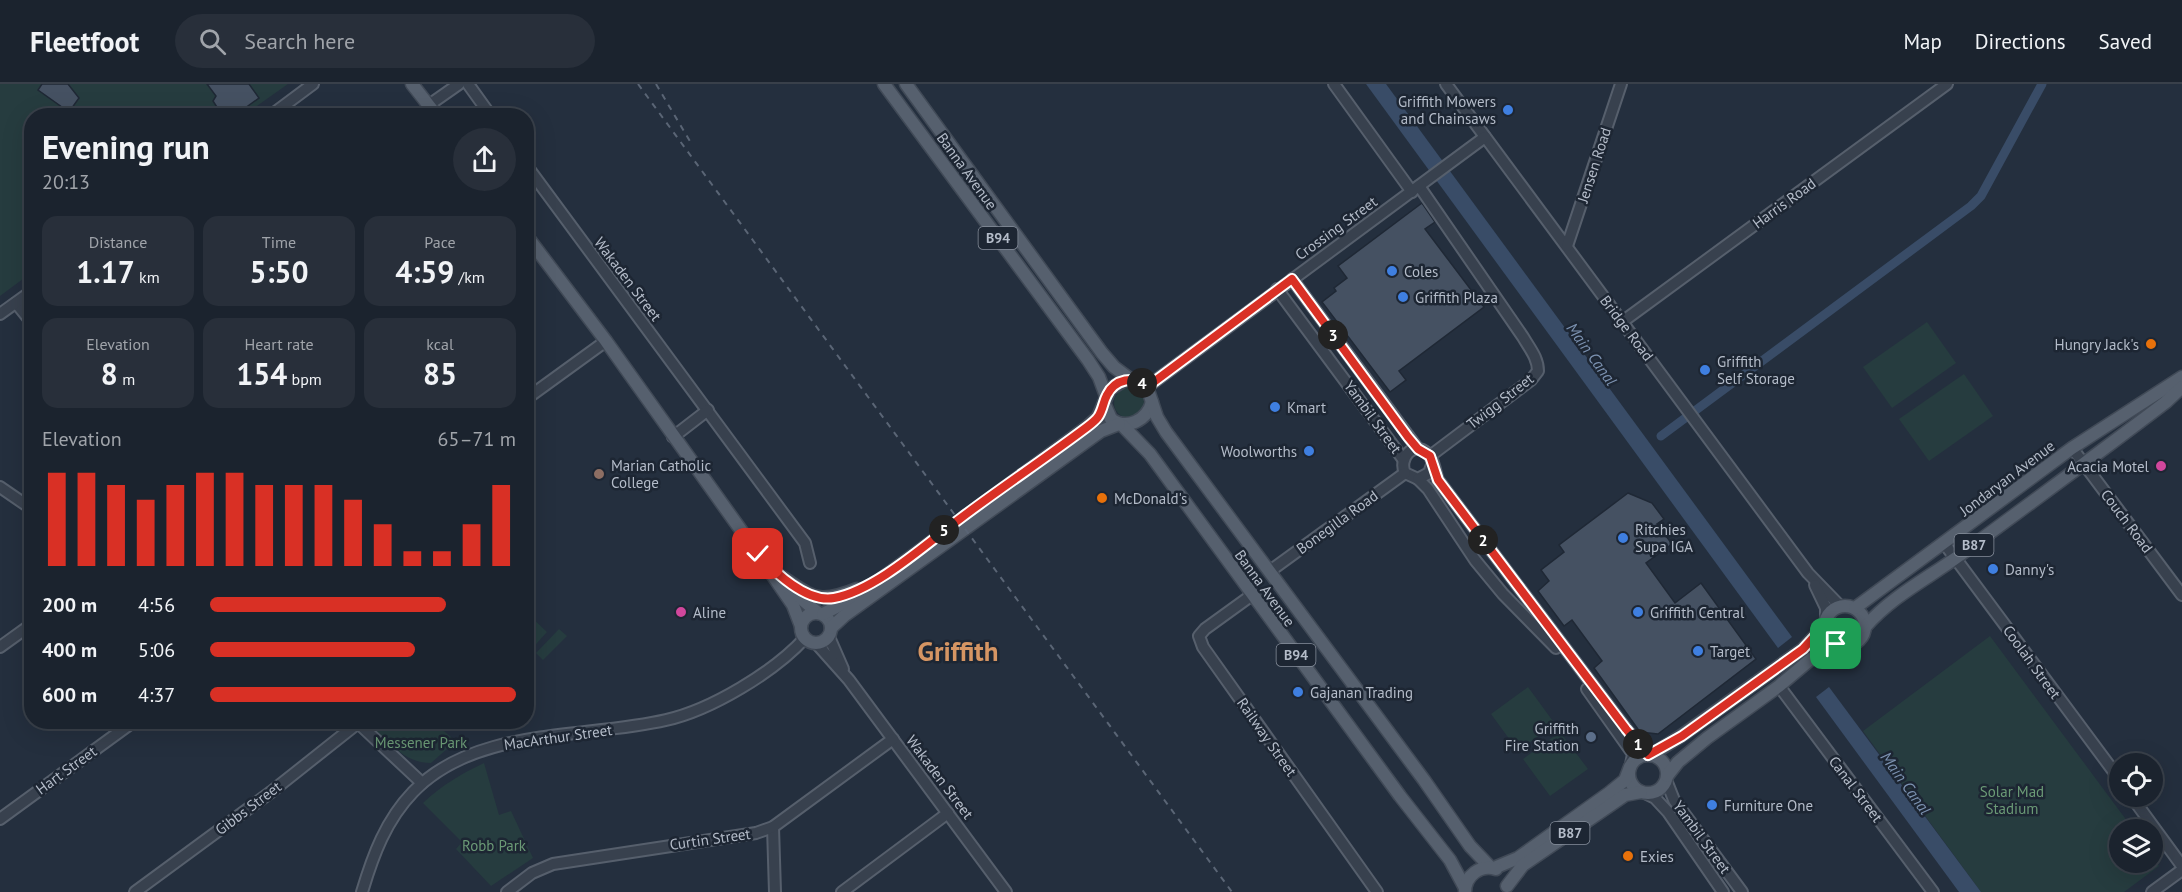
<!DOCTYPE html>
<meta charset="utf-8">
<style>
:root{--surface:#1b232e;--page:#282f3a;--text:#f1f3f6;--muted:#a0a4aa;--line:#39404a;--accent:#d93025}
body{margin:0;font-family:"PT Sans",sans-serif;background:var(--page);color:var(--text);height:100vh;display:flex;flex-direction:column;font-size:22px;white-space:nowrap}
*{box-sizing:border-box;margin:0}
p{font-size:20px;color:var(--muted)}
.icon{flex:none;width:33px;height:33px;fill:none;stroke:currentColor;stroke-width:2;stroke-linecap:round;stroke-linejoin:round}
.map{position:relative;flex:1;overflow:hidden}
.panel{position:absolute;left:24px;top:24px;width:510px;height:621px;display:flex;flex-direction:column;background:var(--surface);border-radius:24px;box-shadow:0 6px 24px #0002,0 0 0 2px var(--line)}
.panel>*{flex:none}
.tools{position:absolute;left:2109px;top:669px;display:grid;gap:12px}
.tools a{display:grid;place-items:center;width:54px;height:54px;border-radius:50%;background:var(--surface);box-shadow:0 6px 24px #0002,0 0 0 2px var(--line);font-size:30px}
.pin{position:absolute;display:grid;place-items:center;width:51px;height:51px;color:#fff;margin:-26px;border-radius:12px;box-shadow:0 3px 9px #0006}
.km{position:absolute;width:30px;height:30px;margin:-15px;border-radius:50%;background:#222;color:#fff;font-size:16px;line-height:30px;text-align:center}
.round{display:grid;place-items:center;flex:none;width:63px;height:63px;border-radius:32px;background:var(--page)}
.head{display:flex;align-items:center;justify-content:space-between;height:102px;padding:0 18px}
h1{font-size:33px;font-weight:600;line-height:45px}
.stats{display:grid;grid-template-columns:repeat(3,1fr);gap:9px;height:102px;padding:6px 18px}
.stats div{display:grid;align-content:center;border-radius:15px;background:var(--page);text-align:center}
.stats b{font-size:30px;font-weight:600}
.stats small{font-size:16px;font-weight:400}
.stats p{font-size:16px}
.chart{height:168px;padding:12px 18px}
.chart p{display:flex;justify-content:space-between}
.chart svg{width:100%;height:108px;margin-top:6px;stroke:var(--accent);stroke-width:6}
ul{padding:0 18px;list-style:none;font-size:20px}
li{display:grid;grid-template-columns:96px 72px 1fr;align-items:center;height:45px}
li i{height:15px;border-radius:8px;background:var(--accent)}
header{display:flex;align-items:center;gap:36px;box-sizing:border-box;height:84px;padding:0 30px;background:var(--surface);border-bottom:2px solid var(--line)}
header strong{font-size:28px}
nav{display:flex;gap:33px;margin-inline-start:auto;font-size:21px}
.search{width:420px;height:54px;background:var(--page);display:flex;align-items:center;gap:15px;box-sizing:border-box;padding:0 21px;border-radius:33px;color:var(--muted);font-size:22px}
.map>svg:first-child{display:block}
.green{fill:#263c3f}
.water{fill:#394c67}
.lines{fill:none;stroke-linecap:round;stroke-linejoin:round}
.canal{stroke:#394c67;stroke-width:9}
.building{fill:#455162;stroke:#1f2835;stroke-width:1.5}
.minor-casing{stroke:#565f6c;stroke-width:14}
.major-casing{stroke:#414a57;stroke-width:15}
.minor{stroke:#38414e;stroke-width:10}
.major{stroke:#56606e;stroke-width:12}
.rail{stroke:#5a6575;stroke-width:2;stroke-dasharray:6 6;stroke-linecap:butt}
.route-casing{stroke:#fff;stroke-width:12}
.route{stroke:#d93025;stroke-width:8}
.shop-dot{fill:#3f7fe0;stroke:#1d2633;stroke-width:2}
.food-dot{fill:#e8710a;stroke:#1d2633;stroke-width:2}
.hotel-dot{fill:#d1479c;stroke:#1d2633;stroke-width:2}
.education-dot{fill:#8d6e63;stroke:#1d2633;stroke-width:2}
.service-dot{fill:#5c6f8a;stroke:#1d2633;stroke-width:2}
.labels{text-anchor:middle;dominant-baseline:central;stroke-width:5;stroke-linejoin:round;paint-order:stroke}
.shield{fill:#1d2633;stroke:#878f9c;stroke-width:1.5}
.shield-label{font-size:14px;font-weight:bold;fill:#b4bcc9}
.poi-label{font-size:15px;fill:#b4bcc9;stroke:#1d2633;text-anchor:start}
.street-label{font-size:15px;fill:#b4bcc9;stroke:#1d2633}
.park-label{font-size:15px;fill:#6b9a76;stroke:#1d2633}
.water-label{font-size:16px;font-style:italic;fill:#7c92b1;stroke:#1d2633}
.town-label{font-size:27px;font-weight:bold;fill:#d59563;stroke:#1d2633}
</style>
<header>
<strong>Fleetfoot</strong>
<div class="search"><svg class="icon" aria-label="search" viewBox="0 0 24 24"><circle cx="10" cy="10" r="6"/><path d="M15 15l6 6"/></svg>Search here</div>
<nav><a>Map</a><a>Directions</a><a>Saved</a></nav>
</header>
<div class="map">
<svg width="2182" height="808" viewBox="0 0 2182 808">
<rect width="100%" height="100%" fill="#242f3e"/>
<g class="green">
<polygon points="0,0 288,0 244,31 32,32 31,189 0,212"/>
<polygon points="1927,238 1956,279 1892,324 1863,283"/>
<polygon points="1964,290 1993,332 1929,377 1899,335"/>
<circle cx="1129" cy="319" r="15"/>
<polygon points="527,529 547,548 527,570 526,570"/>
<polygon points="559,545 567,552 543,576 536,569"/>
<polygon points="1990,552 2133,745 2120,746 2120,778 2152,778 2153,773 2159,782 2124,808 1981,808 1863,647"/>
<polygon points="1528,603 1555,640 1518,667 1491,630"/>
<path d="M367,638h66l23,19 -25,22c-28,0 -45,-24 -64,-41z"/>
<polygon points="1560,648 1588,685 1550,712 1523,675"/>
<path d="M484,679l15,52 12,-4 22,47 -42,28 -35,-37 6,-7 -39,-39c19,-18 38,-29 61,-40z"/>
</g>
<g class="water">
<polygon points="1366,0 1386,0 1792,553 1778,564"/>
<polygon points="1829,603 1981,808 1959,808 1816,613"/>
</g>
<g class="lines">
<polyline class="canal" points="1661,352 1971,122 1981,112 2042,0"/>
</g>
<g class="building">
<polygon points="42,0 68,0 79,14 69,28 38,6"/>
<polygon points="207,0 249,0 259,14 234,32 222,31 213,17 216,12"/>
<polygon points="1422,119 1435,138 1425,145 1484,223 1399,287 1406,296 1390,308 1322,218 1336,207 1334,204 1347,194 1338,182"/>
<polygon points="1628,409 1652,419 1664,435 1657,440 1672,460 1646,479 1675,519 1701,499 1756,575 1658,650 1640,648 1594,584 1602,577 1572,536 1564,542 1538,507 1549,497 1541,486 1564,468 1559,461"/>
</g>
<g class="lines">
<g class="minor-casing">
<g id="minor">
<polyline points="468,0 491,32"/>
<polyline points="1334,0 1412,108"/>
<polyline points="1446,0 1808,489 1840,522"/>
<polyline points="429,21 459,0"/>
<polyline points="270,32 313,0"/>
<polyline points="526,81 805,459 810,479"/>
<path d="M1419,102l104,151c7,12 15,21 15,34l-7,9 -101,76"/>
<polyline points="1567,162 1621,0"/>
<polyline points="1292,195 1418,365"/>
<polyline points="1277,205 1403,375"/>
<polyline points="16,219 32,239"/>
<polyline points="0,230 32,207"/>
<polyline points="1622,238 1947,0"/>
<polyline points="1147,303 1485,53"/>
<polyline points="526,315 606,257"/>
<polyline points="673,353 708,326"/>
<polyline points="2072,364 2182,511"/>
<path d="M1432,381l-3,8 -11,6 -13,-6c-7,-14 8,-33 22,-20 7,6 8,19 11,27l188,249 22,26"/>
<polyline points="1418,395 1428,405 1475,476 1503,510 1556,564"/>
<polyline points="0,403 32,425"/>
<polyline points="1944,459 2120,696"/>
<polyline points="1270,487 1405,389"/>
<polyline points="1815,501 1826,524 1826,535"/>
<polyline points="1252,511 1205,545 1199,552 1203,563 1377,808"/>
<polyline points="829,553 843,585"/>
<polyline points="816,559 849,596 1006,808"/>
<polyline points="0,563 32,540"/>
<polyline points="1779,602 1933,808"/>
<polyline points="1587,605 1633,670 1631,680"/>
<polyline points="357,638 422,699"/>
<polyline points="1666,696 1674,716 1742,808"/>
<polyline points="1645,709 1655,714 1668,728 1723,808"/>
<polyline points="2131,712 2182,782"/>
<polyline points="0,735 133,638"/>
<polyline points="773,743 775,808"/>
<polyline points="135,808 271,708 358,639"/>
<path d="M362,808c11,-37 24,-72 51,-100 62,-65 171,-53 253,-72 45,-10 108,-48 139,-82"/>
<polyline points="507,808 532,789 553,780 756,749 773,743 893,655"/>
<polyline points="842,808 948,729"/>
<polyline points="2152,808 2182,786"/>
</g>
</g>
<g class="major-casing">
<g id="major">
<polyline points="412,0 437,32"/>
<polyline points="884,0 1088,276 1099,293 1106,312"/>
<polyline points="906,0 1102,269 1114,283 1130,295"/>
<polyline points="526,151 606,257 758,470 793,521 801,542"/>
<path d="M1104,319l7,16c16,12 36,1 41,-17"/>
<polyline points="1122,341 1150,370 1400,712 1450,776 1465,804"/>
<path d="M777,490c36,22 38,32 80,15"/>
<polyline points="789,504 818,529"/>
<circle cx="1845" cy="542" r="20"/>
<polyline points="1855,524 2072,364 2182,293"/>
<circle cx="816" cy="544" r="15"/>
<polyline points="823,530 846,518 881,495 1087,343 1098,333 1110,305 1123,297 1130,295 1142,299 1147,303 1157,333 1166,348 1424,696 1470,762 1490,783"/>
<path d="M1865,543c27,-31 62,-48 95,-72 69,-51 138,-101 206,-153l16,-15"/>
<polyline points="831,544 844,532 1101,347 1119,340"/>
<circle cx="1648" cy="690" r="19"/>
<polyline points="1651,671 1681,652 1803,565 1824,542"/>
<polyline points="1667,692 1678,678 1707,654 1779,602 1811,575 1841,562"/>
<polyline points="1494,784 1518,774 1609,709 1625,696 1630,683"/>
<polyline points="1507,802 1523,781 1625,711 1641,708"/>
<path d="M1465,808c0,-16 15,-28 31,-23"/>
</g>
</g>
<use href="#minor" class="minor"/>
<use href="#major" class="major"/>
<g class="rail">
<polyline points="638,0 1232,808"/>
<polyline points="656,0 691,59"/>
</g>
</g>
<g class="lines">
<g class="route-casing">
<path id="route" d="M758,470c17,18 48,49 76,44 42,-8 92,-54 127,-80 41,-31 85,-60 126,-91 4,-3 8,-6 11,-10 5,-7 5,-15 9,-22 8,-16 27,-20 40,-8l145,-108 116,158 10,12 12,7 8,24 188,249 22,26 34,-19 121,-87 21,-23 3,11 9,7"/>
</g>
<use href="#route" class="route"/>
</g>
<g class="shop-dot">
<circle cx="1508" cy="26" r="6"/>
<circle cx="1392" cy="187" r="6"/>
<circle cx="1403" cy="213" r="6"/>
<circle cx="1705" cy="286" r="6"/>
<circle cx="1275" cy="323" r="6"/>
<circle cx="1309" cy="367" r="6"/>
<circle cx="1623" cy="454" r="6"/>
<circle cx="1993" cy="485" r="6"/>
<circle cx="1638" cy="528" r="6"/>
<circle cx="1698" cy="567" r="6"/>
<circle cx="1298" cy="608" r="6"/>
<circle cx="1712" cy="721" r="6"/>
</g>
<g class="food-dot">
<circle cx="2151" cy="260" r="6"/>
<circle cx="1102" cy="414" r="6"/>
<circle cx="1628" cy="772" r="6"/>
</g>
<g class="hotel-dot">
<circle cx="2161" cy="382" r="6"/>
<circle cx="681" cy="528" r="6"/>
</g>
<circle class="education-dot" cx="599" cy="390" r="6"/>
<circle class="service-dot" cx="1591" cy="653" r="6"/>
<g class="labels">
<g class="shield">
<rect x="978.5" y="143" width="39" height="22" rx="4.5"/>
<rect x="1954.5" y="450" width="39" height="22" rx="4.5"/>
<rect x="1276.5" y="560" width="39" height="22" rx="4.5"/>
<rect x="1550.5" y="738" width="39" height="22" rx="4.5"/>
</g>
<g class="shield-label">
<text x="998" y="154">B94</text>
<text x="1974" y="461">B87</text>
<text x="1296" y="571">B94</text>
<text x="1570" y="749">B87</text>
</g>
<g class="poi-label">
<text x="1496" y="17" text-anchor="end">Griffith Mowers<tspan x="1496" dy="17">and Chainsaws</tspan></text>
<text x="1404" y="187">Coles</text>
<text x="1415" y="213">Griffith Plaza</text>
<text x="2139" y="260" text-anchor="end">Hungry Jack's</text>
<text x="1717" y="277">Griffith<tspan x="1717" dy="17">Self Storage</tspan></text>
<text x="1287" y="323">Kmart</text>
<text x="1297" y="367" text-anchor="end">Woolworths</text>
<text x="611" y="381">Marian Catholic<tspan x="611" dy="17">College</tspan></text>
<text x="2149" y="382" text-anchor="end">Acacia Motel</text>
<text x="1114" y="414">McDonald's</text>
<text x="1635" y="445">Ritchies<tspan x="1635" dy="17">Supa IGA</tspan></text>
<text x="2005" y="485">Danny's</text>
<text x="693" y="528">Aline</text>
<text x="1650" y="528">Griffith Central</text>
<text x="1710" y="567">Target</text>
<text x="1310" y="608">Gajanan Trading</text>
<text x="1579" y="644" text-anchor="end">Griffith<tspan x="1579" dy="17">Fire Station</tspan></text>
<text x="1724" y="721">Furniture One</text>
<text x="1640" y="772">Exies</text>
</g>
<g class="street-label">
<text transform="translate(1594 81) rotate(-72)">Jensen Road</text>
<text transform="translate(967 87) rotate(54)">Banna Avenue</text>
<text transform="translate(1784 119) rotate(-36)">Harris Road</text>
<text transform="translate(1336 144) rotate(-36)">Crossing Street</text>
<text transform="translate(628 195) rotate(53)">Wakaden Street</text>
<text transform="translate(1627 244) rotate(53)">Bridge Road</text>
<text transform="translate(1500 317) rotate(-38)">Twigg Street</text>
<text transform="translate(1373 333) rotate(54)">Yambil Street</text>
<text transform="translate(2007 394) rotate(-37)">Jondaryan Avenue</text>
<text transform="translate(2127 437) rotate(53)">Couch Road</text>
<text transform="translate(1337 438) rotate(-36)">Bonegilla Road</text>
<text transform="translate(1265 504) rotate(54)">Banna Avenue</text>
<text transform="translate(2032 578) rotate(54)">Coolah Street</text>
<text transform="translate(558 653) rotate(-8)">MacArthur Street</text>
<text transform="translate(1267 653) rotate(55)">Railway Street</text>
<text transform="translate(66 686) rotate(-36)">Hart Street</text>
<text transform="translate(940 693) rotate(53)">Wakaden Street</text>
<text transform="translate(1856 705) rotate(53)">Canal Street</text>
<text transform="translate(248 724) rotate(-37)">Gibbs Street</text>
<text transform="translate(1702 753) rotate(54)">Yambil Street</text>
<text transform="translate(710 755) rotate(-8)">Curtin Street</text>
</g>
<g class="park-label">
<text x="421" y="658">Messener Park</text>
<text x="2012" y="707">Solar Mad<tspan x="2012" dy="17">Stadium</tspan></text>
<text x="494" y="761">Robb Park</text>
</g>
<g class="water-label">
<text transform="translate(1592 270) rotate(54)">Main Canal</text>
<text transform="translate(1906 699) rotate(54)">Main Canal</text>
</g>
<g class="town-label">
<text x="958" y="567">Griffith</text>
</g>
</g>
</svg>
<div class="tools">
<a><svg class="icon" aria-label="locate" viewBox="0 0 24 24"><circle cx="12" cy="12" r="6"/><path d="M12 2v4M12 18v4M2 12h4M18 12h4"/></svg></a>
<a><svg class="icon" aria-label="layers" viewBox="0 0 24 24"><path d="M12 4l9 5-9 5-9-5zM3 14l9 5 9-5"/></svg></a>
</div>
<div class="pin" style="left:1836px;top:560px;background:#1e9e55"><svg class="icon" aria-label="arrive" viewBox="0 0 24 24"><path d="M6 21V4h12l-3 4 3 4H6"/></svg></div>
<div class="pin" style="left:758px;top:470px;background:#d93025"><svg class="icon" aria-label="check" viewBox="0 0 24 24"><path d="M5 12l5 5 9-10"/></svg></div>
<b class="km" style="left:1638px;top:660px">1</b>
<b class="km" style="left:1483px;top:456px">2</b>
<b class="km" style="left:1333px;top:251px">3</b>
<b class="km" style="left:1142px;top:299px">4</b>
<b class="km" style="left:944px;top:446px">5</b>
<section class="panel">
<div class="head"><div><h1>Evening run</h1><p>20:13</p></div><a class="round"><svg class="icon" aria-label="share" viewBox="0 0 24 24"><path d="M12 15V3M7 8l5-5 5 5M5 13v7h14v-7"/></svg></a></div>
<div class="stats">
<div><p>Distance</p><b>1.17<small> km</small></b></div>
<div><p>Time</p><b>5:50</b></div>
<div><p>Pace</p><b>4:59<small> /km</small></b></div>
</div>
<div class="stats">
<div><p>Elevation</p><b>8<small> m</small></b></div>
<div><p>Heart rate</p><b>154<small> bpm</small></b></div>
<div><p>kcal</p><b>85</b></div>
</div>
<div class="chart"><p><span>Elevation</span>65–71 m</p>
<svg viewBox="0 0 160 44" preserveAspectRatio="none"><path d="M5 44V6M15 44V6M25 44V11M35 44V17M45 44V11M55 44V6M65 44V6M75 44V11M85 44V11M95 44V11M105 44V17M115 44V27M125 44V38M135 44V38M145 44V27M155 44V11"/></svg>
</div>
<ul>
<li><b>200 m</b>4:56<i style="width:77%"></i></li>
<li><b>400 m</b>5:06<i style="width:67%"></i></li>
<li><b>600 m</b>4:37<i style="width:100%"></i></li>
</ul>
</section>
</div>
